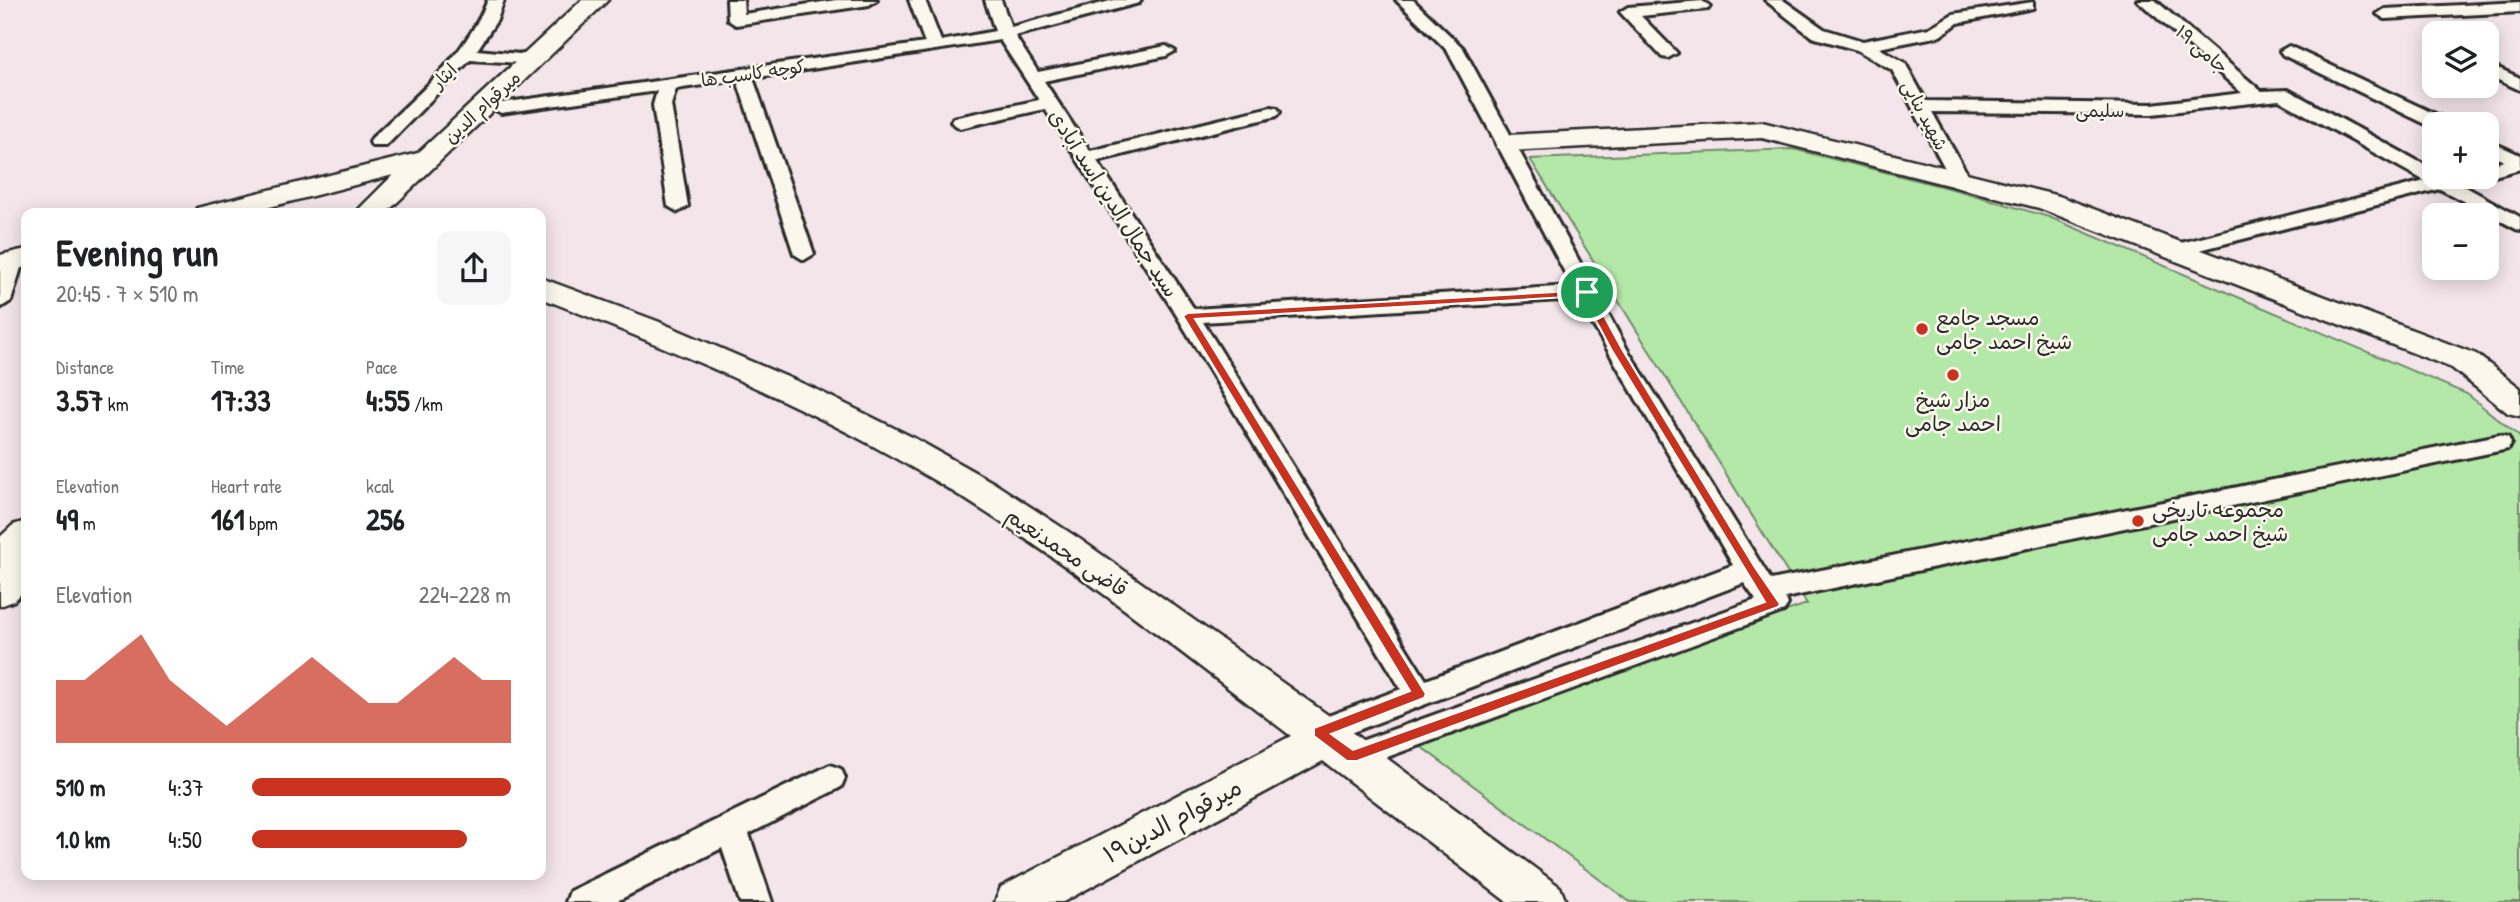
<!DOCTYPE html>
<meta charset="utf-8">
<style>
:root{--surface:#fff;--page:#f6f6f6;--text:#202124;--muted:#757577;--accent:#c8321e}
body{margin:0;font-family:"Patrick Hand","Playpen Sans Arabic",sans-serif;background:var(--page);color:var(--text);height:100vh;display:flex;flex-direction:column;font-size:26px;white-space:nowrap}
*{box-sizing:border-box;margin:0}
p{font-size:23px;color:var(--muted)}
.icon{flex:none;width:38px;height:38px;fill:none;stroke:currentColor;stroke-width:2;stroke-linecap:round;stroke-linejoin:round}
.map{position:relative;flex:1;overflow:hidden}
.details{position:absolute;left:21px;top:208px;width:525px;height:672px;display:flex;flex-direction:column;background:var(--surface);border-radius:14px;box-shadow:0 4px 18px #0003}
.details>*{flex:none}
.fabs{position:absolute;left:2422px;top:21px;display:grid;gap:14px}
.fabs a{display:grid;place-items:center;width:77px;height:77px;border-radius:14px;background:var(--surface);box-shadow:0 4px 18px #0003;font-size:35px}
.pin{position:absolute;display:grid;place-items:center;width:60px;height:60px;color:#fff;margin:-30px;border:4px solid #fff;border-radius:50%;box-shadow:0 2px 7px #0007}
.round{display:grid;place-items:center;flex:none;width:74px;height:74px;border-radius:14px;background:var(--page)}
.overview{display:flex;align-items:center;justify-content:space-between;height:119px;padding:0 35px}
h1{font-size:38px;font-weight:800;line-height:52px}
.figures{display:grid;grid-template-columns:repeat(3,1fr);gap:10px;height:119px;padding:7px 35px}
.figures div{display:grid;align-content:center}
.figures b{font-size:30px;font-weight:800}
.figures small{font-size:19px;font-weight:400}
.figures p{font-size:19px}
.chart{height:196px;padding:14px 35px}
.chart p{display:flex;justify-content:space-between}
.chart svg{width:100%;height:126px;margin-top:7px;fill:var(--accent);opacity:.7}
ul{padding:0 35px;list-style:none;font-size:23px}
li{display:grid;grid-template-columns:112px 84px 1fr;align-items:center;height:52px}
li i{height:18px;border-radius:9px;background:var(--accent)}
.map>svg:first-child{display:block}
.green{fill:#b4e8a9;stroke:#708a6a;stroke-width:2}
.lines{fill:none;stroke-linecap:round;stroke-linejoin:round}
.street-casing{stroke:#2b2b2b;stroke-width:6}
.secondary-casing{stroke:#2b2b2b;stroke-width:5}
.street{fill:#fbf7ec;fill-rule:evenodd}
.secondary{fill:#fbf7ec;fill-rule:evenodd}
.route{fill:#c8321e;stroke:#fff;stroke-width:2;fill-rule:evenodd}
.poi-dot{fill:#c8321e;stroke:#fbf7ec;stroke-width:2.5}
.labels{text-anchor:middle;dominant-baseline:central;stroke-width:5;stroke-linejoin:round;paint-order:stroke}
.far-street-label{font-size:18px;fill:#2b2b2b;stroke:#fbf7ec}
.street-label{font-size:21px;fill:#2b2b2b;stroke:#fbf7ec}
.poi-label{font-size:21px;fill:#2b2b2b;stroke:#fbf7ec;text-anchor:start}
.near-street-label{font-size:24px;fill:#2b2b2b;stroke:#fbf7ec}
</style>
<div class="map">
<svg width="2520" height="902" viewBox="0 0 2520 902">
<rect width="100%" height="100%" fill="#f3e5ea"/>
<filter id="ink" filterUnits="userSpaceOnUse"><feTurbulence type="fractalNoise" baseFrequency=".0143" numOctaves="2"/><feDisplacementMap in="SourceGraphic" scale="14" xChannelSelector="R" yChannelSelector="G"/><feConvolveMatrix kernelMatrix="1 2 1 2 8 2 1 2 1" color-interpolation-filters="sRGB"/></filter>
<g filter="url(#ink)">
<polygon class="green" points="1793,149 1960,191 2049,217 2467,394 2520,437 2520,902 1630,902 1412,740 1807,604 1530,159"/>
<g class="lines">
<g class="street-casing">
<g id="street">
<path d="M488,0h16l-7,20 -20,30 54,5 6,1 3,4 -3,4 -67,-4 -84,86h-14l-2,-4 2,-4c44,-42 93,-81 116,-138z"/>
<polygon points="727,0 743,0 744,14 836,0 877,0 869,5 736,25 728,20"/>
<path d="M909,0h16l16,41 54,-10 -10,-31h16l10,27 103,-27h27l-2,3 -124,33 23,36 128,-26 9,5 -9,5 -122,25 46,70 181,-44 6,1 3,4 -3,4 -180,45 97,148 378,-23 -125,-236 -51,-50h17l50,48 164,301 144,231 728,-145 9,2 3,6 -3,6 -9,2 -714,147 3,6 -4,7 -432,159 -11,-4 -4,-9 4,-9 415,-148 -12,-17 -415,158 -10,3 -10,-3 -5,-9 5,-9 92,-34 -224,-373 -132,-207 -85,19 -9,-6 2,-4 86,-18 -39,-60 -247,38 61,176 -10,6 -10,-6 -57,-174 -61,9 -5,16 17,101 -10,6 -10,-6 -15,-101 4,-14 -156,22 -9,-5 9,-5 424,-60zM1578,299l155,266 -307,115 -223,-358z"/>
<polygon points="1765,0 1783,0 1824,29 1863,41 1929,28 1953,14 2033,2 2033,8 1958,23 1940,36 1879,48 1905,63 1926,101 2152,104 2242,93 2137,0 2155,0 2261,91 2288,90 2434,170 2434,177 2455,177 2457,182 2520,217 2520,231 2440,189 2176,256 2169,254 2166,250 2169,246 2425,181 2279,100 2152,114 1932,112 1970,179 1967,183 1953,183 1892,70 1857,50 1812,37"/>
<polygon points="1702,1 1710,6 1708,9 1641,16 1677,53 1668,58 1662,57 1620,12 1628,7"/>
<polygon points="2520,2 2520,12 2385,19 2377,14 2385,9"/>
<polygon points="2289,46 2448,120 2450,124 2434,124 2434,128 2283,55 2280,51"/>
<polygon points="2487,63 2520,78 2520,90 2487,75"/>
<polygon points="2487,140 2520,155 2520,169 2487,178 2483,177 2487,177 2487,166 2504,161 2487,153"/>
<polygon points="12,255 23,261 11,301 0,308 0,266 5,257"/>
<polygon points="830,765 841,769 845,778 841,787 749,834 772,902 740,902 722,848 615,902 566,902 570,891"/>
</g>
</g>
<g class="secondary-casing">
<g id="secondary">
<polygon points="582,0 608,0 385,214 354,214 393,175 243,214 193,214 197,208 418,153"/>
<polygon points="1762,122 2059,196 2476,354 2520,388 2520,416 2508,413 2452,368 2039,208 1762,138 1508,151 1498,149 1495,143 1498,137 1508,135"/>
<polygon points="26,249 26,267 0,273 0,255"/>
<path d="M541,278l116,43 156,67 101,50 80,45 87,57 261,185 218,162 6,15h-59l-184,-141 -260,141h-68l6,-15 290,-151c-115,-87 -229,-179 -352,-253 -126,-75 -262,-132 -398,-185z"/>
<polygon points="26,521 26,589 14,601 0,606 0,537 13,525"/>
</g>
</g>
<use href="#street" class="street"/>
<use href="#secondary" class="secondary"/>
</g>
</g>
<path class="route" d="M1590,290l32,59 132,217 26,38 -2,3 -421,154h-10l-33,-25v-8l96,-37 -227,-375 5,-3zM1583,296l28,53 154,253 -412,148 -22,-16 93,-36 2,-4 -231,-375z"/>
<g class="poi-dot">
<circle cx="1922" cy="329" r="7"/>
<circle cx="1953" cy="375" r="7"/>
<circle cx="2138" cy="521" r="7"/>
</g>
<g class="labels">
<g class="far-street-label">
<text transform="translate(2202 49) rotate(41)">جامی ۱۹</text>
<text transform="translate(753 73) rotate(-8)">کوچه کاسب ها</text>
<text transform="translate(444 76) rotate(-45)">ایثار</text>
<text transform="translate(482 107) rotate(-43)">میرقوام الدین</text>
<text x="2100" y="110">سلیمی</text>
<text transform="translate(1925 115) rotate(62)">شهید بنایی</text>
</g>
<g class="street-label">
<text transform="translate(1114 203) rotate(57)">سید جمال الدین اسد آبادی</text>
<text transform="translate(1067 552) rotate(34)">قاضی محمدنعیم</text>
</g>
<g class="poi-label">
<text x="1936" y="317">مسجد جامع<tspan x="1936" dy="24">شیخ احمد جامی</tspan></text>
<text x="1953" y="399" text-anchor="middle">مزار شیخ<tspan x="1953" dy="24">احمد جامی</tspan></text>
<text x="2152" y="509">مجموعه تاریخی<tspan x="2152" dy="24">شیخ احمد جامی</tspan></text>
</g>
<g class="near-street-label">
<text transform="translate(1172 820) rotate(-28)">میرقوام الدین۱۹</text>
</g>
</g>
</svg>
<div class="fabs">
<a><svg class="icon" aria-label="layers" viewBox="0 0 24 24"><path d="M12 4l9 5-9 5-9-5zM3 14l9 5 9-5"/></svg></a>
<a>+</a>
<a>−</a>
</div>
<div class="pin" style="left:1587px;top:292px;background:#1e9e55"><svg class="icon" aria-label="arrive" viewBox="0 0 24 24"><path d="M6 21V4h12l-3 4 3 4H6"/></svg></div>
<section class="details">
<div class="overview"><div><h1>Evening run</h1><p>20:45 · 7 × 510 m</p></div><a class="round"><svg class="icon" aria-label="share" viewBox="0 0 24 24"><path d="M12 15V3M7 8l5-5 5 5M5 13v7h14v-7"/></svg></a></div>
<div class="figures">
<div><p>Distance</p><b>3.57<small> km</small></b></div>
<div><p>Time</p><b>17:33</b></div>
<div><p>Pace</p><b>4:55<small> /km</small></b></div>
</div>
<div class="figures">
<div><p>Elevation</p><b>49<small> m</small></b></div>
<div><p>Heart rate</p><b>161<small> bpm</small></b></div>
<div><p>kcal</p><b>256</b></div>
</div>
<div class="chart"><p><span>Elevation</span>224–228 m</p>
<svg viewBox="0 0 160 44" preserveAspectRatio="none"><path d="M0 44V22L10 22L20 14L30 6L40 22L50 30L60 38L70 30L80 22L90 14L100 22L110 30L120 30L130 22L140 14L150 22L160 22V44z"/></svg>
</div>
<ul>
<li><b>510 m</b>4:37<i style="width:100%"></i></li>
<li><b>1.0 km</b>4:50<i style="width:83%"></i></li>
</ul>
</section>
</div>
